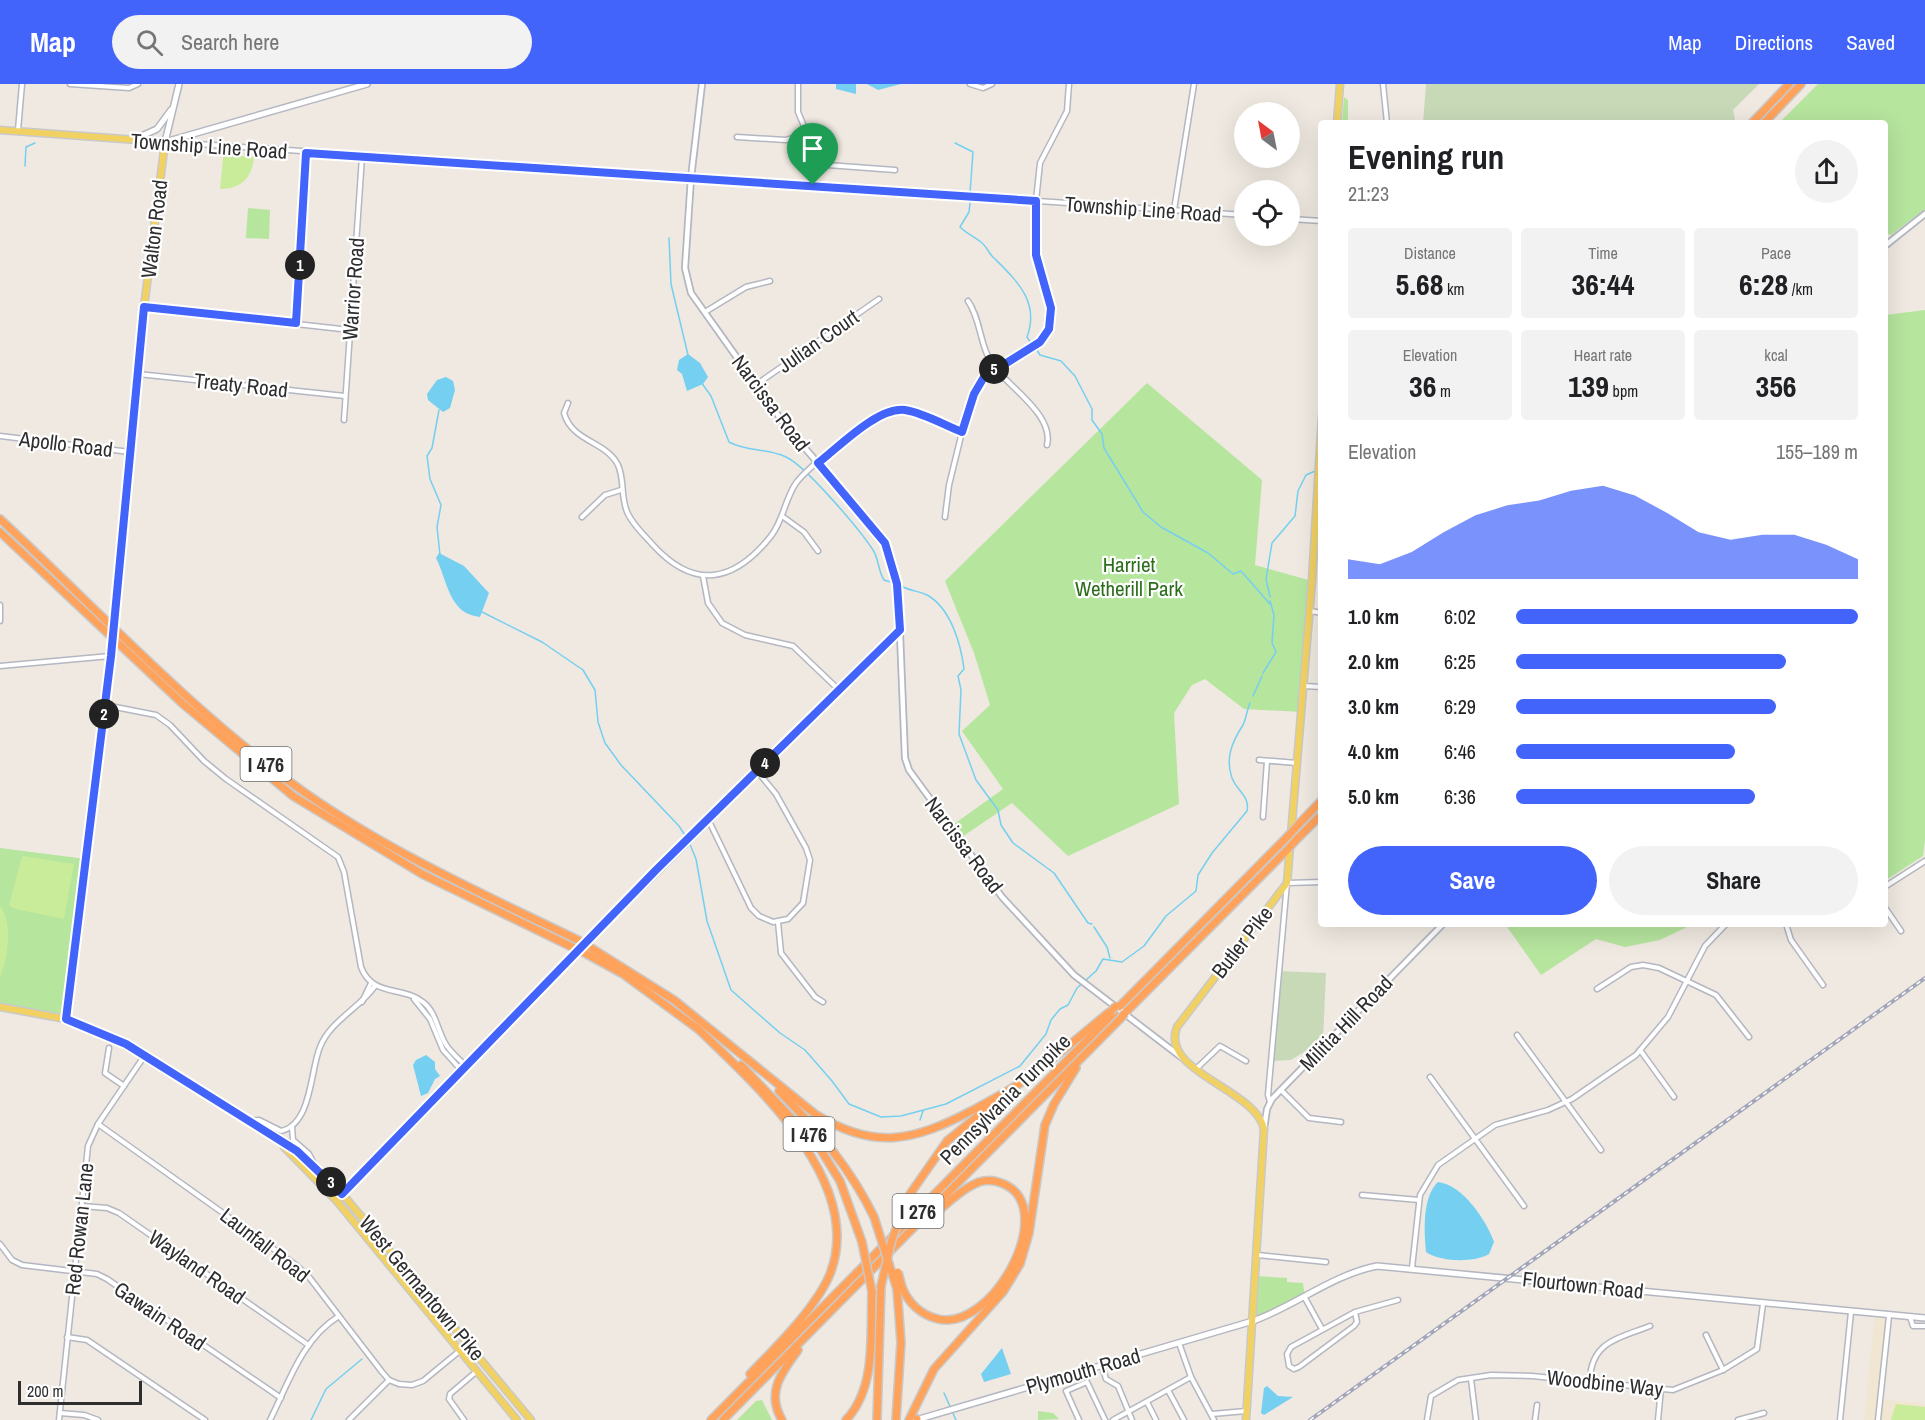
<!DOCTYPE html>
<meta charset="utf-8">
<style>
:root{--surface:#fff;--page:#f2f2f2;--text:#202124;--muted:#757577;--accent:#4264fb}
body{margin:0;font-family:"Archivo Narrow",sans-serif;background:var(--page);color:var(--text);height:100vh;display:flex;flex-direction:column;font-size:22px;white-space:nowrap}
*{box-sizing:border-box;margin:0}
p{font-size:20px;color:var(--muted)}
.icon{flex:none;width:33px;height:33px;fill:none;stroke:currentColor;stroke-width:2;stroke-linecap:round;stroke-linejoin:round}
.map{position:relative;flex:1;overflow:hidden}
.drawer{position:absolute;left:1318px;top:36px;width:570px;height:807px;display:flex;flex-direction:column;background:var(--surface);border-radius:6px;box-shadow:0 6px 24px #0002}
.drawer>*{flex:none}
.needle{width:39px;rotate:328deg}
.tools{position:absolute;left:1234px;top:18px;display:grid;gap:12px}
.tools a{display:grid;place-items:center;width:66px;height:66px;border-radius:50%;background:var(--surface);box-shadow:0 6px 24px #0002;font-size:30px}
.scale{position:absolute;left:18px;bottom:15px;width:124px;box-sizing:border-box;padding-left:6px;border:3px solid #2e2e2e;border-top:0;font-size:16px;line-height:21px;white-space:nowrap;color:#2e2e2e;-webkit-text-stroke:4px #fff;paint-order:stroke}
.pin{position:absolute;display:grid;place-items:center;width:51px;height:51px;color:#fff;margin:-62px -26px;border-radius:50% 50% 50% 0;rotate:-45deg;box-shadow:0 0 6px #0007}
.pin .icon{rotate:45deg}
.km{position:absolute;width:30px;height:30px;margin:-15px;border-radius:50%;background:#222;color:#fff;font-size:16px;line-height:30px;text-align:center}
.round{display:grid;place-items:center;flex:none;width:63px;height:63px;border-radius:32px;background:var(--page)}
.head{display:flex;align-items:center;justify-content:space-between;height:102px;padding:0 30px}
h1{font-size:33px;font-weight:700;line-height:45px}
.metrics{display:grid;grid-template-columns:repeat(3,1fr);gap:9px;height:102px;padding:6px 30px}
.metrics div{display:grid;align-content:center;border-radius:6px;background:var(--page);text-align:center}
.metrics b{font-size:30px;font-weight:700}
.metrics small{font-size:16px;font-weight:400}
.metrics p{font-size:16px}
.chart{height:168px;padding:12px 30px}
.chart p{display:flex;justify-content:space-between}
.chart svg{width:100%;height:108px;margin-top:6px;fill:var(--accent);opacity:.7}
.action{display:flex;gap:12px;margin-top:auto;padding:12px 30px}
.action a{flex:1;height:69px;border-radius:36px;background:var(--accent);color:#fff;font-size:24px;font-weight:700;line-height:69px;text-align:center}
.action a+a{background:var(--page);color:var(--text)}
ul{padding:0 30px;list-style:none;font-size:20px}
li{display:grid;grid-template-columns:96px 72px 1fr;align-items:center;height:45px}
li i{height:15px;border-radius:8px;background:var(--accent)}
header{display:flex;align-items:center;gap:36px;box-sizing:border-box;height:84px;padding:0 30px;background:var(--accent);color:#fff}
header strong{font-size:28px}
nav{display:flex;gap:33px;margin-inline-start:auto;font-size:21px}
.search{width:420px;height:54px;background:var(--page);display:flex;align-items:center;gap:15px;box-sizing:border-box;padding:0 21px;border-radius:33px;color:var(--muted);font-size:22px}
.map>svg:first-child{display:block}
.education{fill:#f0e6d1}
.green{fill:#b6e59e}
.cemetery{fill:#c8d9b8}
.pitch{fill:#c9ec9a}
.water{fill:#75cff0}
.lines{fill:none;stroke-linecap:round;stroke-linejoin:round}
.stream{stroke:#75cff0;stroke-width:1.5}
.minor-casing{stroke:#b4b7c1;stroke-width:7}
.tertiary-casing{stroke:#b4b7c1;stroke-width:8}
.secondary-casing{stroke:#b4b7c1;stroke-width:8}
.primary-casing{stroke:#c9c9c9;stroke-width:9}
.motorway-casing{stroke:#c9c9c9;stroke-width:10}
.minor{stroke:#fff;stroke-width:4}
.tertiary{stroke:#fff;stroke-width:4.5}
.secondary{stroke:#fff;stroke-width:5}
.primary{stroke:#f2d163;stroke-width:6}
.motorway{stroke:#ffa35c;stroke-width:7}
.rail-casing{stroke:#a3a6b8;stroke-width:4}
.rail{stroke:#fff;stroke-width:1.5;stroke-dasharray:4.5;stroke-linecap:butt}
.primary-bridge-casing{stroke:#c9c9c9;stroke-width:9;stroke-linecap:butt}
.motorway-bridge-casing{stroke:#c9c9c9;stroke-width:10;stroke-linecap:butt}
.primary-bridge{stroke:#f2d163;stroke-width:6}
.motorway-bridge{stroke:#ffa35c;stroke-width:7}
.route-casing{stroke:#fff;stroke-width:12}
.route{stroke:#4264fb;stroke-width:8}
.labels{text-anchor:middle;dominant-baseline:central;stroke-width:4.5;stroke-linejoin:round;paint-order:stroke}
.shield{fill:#fff;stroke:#6d6d6d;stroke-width:1.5}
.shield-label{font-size:20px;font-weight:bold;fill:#2e2e2e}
.street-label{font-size:21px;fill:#2e2e2e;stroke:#fff}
.park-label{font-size:21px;fill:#2c6e1b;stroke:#fff}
</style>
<header>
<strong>Map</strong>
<div class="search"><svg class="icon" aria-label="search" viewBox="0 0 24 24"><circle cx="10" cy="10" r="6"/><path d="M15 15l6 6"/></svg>Search here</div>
<nav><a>Map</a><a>Directions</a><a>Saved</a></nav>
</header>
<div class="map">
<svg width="1925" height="1336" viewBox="0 0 1925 1336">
<rect width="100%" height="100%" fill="#efe9e1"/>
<polygon class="education" points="1875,1230 1889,1232 1880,1315 1925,1320 1925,1336 1864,1336"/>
<g class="green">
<polygon points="1818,0 1925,0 1925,125 1891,151 1886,149 1886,39 1779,39"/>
<polygon points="1344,13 1348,16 1348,39 1342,39"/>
<polygon points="248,124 270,126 269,155 246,154"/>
<polygon points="1925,226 1925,756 1923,772 1886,796 1886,231"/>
<polygon points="1147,299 1262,396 1255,481 1312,497 1302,628 1244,625 1205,595 1192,601 1174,629 1179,720 1068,772 1012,719 959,755 950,743 1003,705 962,647 990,621 974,569 945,497"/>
<polygon points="0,764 86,775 66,935 0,923"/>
<polygon points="1505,840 1693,840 1660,856 1625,863 1596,855 1541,891"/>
<polygon points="1256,1192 1287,1194 1287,1198 1303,1199 1305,1214 1253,1237"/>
<polygon points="762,1316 772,1336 737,1336 756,1317"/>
<polygon points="1038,1327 1053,1329 1059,1335 1038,1336"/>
</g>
<g class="cemetery">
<polygon points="1426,0 1759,0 1733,26 1735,35 1731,39 1423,39"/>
<polygon points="1279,887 1326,889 1323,956 1291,976 1272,977"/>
</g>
<g class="pitch">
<path d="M226,71l28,2c-2,20 -12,32 -34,32l3,-31z"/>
<polygon points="22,772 74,780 64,835 16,825 9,822"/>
<path d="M0,822c13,15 8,54 0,70z"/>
<polygon points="1896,1320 1925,1323 1925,1336 1891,1336"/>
</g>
<g class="water">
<polygon points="836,0 856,0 856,10 836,5"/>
<polygon points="867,0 901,0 878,6"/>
<polygon points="688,270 700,279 708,293 703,300 687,307 682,290 677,286 679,276"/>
<polygon points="446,293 453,297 455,306 450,324 443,328 428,316 427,310 437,296"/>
<path d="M439,469l25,13 25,27 -9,24c-31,-3 -32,-35 -44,-59z"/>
<polygon points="426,971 435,978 435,985 440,992 435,995 428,1009 421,1012 413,981 416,976"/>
<path d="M1438,1098c25,3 48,38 56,60l-5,12c-15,9 -49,8 -63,-2 -2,-21 -4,-55 12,-70z"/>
<polygon points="1002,1264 1011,1290 984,1298 981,1290"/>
<polygon points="1267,1302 1278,1312 1293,1313 1264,1331 1261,1329 1264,1304"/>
</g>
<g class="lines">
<g class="stream">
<polyline points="955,59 973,68 970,109"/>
<polyline points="25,82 26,63 35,59"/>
<path d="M970,119l-1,9 -9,15c7,7 15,10 22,16 5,4 7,11 12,15 23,23 46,44 33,79l4,6"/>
<polyline points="669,154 671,200 688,271"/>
<polyline points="1037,266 1040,271 1061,277 1075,292 1092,325 1092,336 1102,350 1104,364 1143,428 1161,443 1208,469 1233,490 1241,487 1270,520"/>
<path d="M701,298l10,14 18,46c18,10 38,6 57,15 20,9 74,73 87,93 6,9 5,21 11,30l10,3"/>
<polyline points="439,326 432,364 427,372 430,395 441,421 437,443 440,471"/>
<path d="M901,502c9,5 18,5 26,9 24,13 34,50 37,74l-6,7 3,14 -2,44 17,46 22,30 3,15 12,18 41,30 34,50 4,1"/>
<polyline points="1270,513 1266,495 1272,459 1295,432 1298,407 1306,391 1315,387"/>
<polyline points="482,528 542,558 583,586 595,606 598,638 605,659 621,681 679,742 686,753"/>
<polyline points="1263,589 1276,568 1272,559 1274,531 1270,517"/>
<polyline points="1253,612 1262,592"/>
<path d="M689,758l7,17 11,62 24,69 49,43 25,17 27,31 17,23 32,13 20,-1 45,-12 74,-38 26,-32 5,-14 9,-11 8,-4 9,-17 19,-17 7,-12 19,3 22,-16 22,-30 30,-25 2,-16 14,-22 35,-42c3,-15 -10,-20 -15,-33 -7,-20 0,-36 11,-53 3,-6 4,-15 7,-22"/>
<polyline points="1094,843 1107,863 1110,874"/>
<polyline points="920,1036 923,1027"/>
<polyline points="944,1309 956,1336"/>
<polyline points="311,1336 326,1305 362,1275"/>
</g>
<g class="minor-casing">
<g id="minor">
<polyline points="70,0 129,4 138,0"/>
<polyline points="798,0 798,28 815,68 813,101"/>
<polyline points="970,0 983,4 992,0"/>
<polyline points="1383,0 1387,39"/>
<polyline points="18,46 22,0"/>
<polyline points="737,53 786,56 808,49"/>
<polyline points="168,58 1245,131"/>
<polyline points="814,80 895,86"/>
<polyline points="1174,126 1194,0"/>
<polyline points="1290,135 1322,137"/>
<path d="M968,217c14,20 11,48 28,68 16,20 58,47 51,76"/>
<polyline points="144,223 350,246"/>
<polyline points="705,228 746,203 770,197"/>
<polyline points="296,239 306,69"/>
<polyline points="138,290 345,312"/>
<polyline points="757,300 879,215"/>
<path d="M568,319l-4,10c8,29 42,28 54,52 7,15 2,33 10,49 6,12 16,21 25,31 41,45 81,38 118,-9 12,-15 14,-37 25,-53 12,-16 79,-70 97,-73 22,-3 50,14 69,22"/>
<polyline points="344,336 362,73"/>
<polyline points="0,352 130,368"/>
<polyline points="782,432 804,448 818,467"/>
<polyline points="582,433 605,411 621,406"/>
<polyline points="945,433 949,401 962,348 979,299 995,284 1039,258 1049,245 1051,224 1036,171 1036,117 1040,79 1067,27 1069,0"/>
<polyline points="703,492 708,519 722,539 745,551 793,562 839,606"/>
<polyline points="0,521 0,537"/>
<polyline points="1310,527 1322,529"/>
<polyline points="0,582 110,572"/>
<polyline points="1304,602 1322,603"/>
<path d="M105,621l51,10 14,10 34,36 22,18 112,78 6,15 17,95c11,30 42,19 62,35 13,10 14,27 22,41 5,9 14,16 22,24"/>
<polyline points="1259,676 1297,679"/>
<polyline points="1263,733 1267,677"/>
<polyline points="708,735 751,824 759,832 773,838 788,835 803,819 810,776 806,764 776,710 757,687"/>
<polyline points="1886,802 1925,777"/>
<polyline points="1886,825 1901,847"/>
<polyline points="778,838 781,869 815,913 823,918"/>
<polyline points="1786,840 1791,856 1823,901"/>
<polyline points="586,860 900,546"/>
<polyline points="1597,905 1631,883 1643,881 1659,884 1716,911 1749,953"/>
<polyline points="414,915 430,935 443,966 462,987"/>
<polyline points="362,918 371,899"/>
<polyline points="1517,951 1601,1066"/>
<polyline points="109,964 105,989 124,1002"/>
<polyline points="1640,966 1674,1013"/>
<polyline points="1196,985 1220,962 1246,977"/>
<polyline points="1430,993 1524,1122"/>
<polyline points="1281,1006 1309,1034 1341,1038"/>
<polyline points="1270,1018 1268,1011 1287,799 1322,798"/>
<path d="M249,1037l10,-1 22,11c31,-7 29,-60 39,-84 10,-26 40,-39 55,-61"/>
<polyline points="98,1040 296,1181 309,1193 382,1288 389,1296 399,1300 412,1301 423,1297 468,1260"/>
<polyline points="292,1043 293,1056 309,1070 314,1080"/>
<polyline points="1362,1111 1419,1116"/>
<polyline points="335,1115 580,865"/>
<polyline points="82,1122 107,1124 119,1129 307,1260"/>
<polyline points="0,1160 12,1176 22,1181 97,1190 107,1195 281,1314"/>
<polyline points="1258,1171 1326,1178"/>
<polyline points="1412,1184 1420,1111 1438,1081 1495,1041 1548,1026 1572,1015 1636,971 1668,933 1705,862 1726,840"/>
<polyline points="1305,1214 1322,1245"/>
<polyline points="1355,1228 1357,1238 1354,1242 1299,1283 1294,1285 1289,1282 1287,1270 1291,1263 1355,1228 1398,1216"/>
<polyline points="1910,1233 1913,1242 1925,1242"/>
<polyline points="1706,1251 1723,1286"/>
<polyline points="67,1253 87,1256 205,1336"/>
<polyline points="1179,1259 1191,1293 1214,1336"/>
<polyline points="1102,1282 1106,1295 1118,1302 1132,1336"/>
<polyline points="1471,1295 1476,1336"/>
<path d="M1590,1296c1,-39 30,-42 60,-54"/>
<polyline points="1168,1306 1184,1336"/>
<polyline points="1147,1318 1156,1336"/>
<polyline points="60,1329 84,1331 98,1336"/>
<polyline points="1212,1330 1246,1327"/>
<polyline points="59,1336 88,1062 98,1040 145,971"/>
<path d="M270,1336c19,-38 32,-81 69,-104"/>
<polyline points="349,1336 389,1296"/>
<polyline points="464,1336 449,1315 450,1310 477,1287"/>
<polyline points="1079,1336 1066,1307 1087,1298 1105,1336"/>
<polyline points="1113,1336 1191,1293"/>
<polyline points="1427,1336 1431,1312 1458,1296 1491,1291 1532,1292 1673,1306 1723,1286 1757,1265 1763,1220"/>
<polyline points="1535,1336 1537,1321"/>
<polyline points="1658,1336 1661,1305"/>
<polyline points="1738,1336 1764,1329"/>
<polyline points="1840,1336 1851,1228"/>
<polyline points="1878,1336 1889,1232"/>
</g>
</g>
<g class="tertiary-casing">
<g id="tertiary">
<polyline points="702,0 691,94 685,184 691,209 785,341 880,451 888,466 898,500 905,674 909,686 1002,813 1074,891 1181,973"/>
<polyline points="1886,161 1925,130"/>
<polyline points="1264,1045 1267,1025 1272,1015 1443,840"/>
</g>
</g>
<g class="secondary-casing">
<g id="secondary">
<polyline points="135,55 157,45 171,26"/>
<polyline points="165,58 367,0"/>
<polyline points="165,58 179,0"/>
<path d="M916,1336l337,-99c42,-15 79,-46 124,-55l548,52"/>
</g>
</g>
<g class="primary-casing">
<g id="primary">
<polyline points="1337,39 1340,0"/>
<polyline points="0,46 165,58 144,223 116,519"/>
<polyline points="0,923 66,935 126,960 297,1067 339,1106 531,1336"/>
<polyline points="66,935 111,569"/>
<polyline points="284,1063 335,1115 517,1336"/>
<path d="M1246,1336l18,-291c-8,-40 -105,-57 -87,-102l110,-144 25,-302 10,-165"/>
</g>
</g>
<g class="motorway-casing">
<g id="motorway">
<polyline points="1752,39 1789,0"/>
<polyline points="1764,39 1801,0"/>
<path d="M0,435c97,90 196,197 304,273 85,60 183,104 276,149"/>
<polyline points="0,448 183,620 293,712 422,790 574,864"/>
<polyline points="1298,741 1322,716"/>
<polyline points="1297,755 1322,730"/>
<path d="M588,862l86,54 141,114c60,37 99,27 158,-4 20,-11 41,-22 60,-35"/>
<polyline points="583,868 623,890 698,945"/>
<polyline points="1119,923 1289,751"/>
<polyline points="1125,929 1288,765"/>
<path d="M696,943c59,57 170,155 134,247 -14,34 -54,73 -80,100"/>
<polyline points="741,981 819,1063 840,1097 862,1158"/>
<polyline points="1031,993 1108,929"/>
<path d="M779,1007c38,38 72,78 95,126"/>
<polyline points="910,1110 947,1057 995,1018"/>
<path d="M902,1203c6,16 19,28 36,32 54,13 120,-107 68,-134 -8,-4 -18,-6 -27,-3 -18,7 -33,23 -48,35"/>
<polyline points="711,1336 1114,929"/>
<polyline points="723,1336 1121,934"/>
<path d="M782,1336c-16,-27 -1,-47 16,-70"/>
<path d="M846,1336c31,-33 24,-86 26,-128"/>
<polyline points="877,1336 881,1202"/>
<polyline points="896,1336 901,1258 897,1205"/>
<polyline points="909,1336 934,1285 1003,1208 1020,1180 1029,1149 1045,1041 1054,1020 1076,984"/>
<polyline points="917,1336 917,1335"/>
</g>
</g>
<use href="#minor" class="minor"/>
<use href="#tertiary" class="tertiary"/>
<use href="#secondary" class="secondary"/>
<use href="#primary" class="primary"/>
<use href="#motorway" class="motorway"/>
<g class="rail-casing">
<polyline id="rail" points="1310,1336 1925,894"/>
</g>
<use href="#rail" class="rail"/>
<g class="primary-bridge-casing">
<polyline id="primary-bridge" points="111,569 116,519"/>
</g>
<g class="motorway-bridge-casing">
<g id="motorway-bridge">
<polyline points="1289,751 1298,741"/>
<polyline points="1288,765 1297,755"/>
<polyline points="580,857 588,862"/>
<polyline points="574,864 583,868"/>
<polyline points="1111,927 1116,922"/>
<polyline points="1121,934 1125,929"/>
<polyline points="874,1133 897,1205"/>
<polyline points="862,1158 872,1208"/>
<polyline points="898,1188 902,1203"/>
<polyline points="881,1202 892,1155 910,1110"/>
</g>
</g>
<use href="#primary-bridge" class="primary-bridge"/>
<use href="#motorway-bridge" class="motorway-bridge"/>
</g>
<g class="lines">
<g class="route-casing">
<path id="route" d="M306,69l730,48v54l15,53 -2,21 -9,13 -56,35 -10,17 -12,38c-18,-7 -38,-19 -57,-22 -28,-3 -66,37 -87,53l67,80 12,41 3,46 -244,240 -314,324 -45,-43 -171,-107 -60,-25 45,-363 33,-349 152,16z"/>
</g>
<use href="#route" class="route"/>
</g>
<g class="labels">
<g class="shield">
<rect x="240.5" y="663" width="51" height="34" rx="4.5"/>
<rect x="783.5" y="1033" width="51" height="34" rx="4.5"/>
<rect x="892.5" y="1110" width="51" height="34" rx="4.5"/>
</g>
<g class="shield-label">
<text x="266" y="680">I 476</text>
<text x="809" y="1050">I 476</text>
<text x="918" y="1127">I 276</text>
</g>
<g class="street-label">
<text transform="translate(209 62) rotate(4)">Township Line Road</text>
<text transform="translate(1143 125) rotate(4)">Township Line Road</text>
<text transform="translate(154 145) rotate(-83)">Walton Road</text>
<text transform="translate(353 205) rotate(-86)">Warrior Road</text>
<text transform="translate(818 257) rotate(-35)">Julian Court</text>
<text transform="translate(241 301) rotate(6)">Treaty Road</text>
<text transform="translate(771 319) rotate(53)">Narcissa Road</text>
<text transform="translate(66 360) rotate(7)">Apollo Road</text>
<text transform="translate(964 761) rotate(53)">Narcissa Road</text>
<text transform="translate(1242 858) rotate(-52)">Butler Pike</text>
<text transform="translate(1346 939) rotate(-46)">Militia Hill Road</text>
<text transform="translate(1005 1015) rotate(-45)">Pennsylvania Turnpike</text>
<text transform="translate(79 1145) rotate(-84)">Red Rowan Lane</text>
<text transform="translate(265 1161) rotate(38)">Launfall Road</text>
<text transform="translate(197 1183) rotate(35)">Wayland Road</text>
<text transform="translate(1583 1201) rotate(6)">Flourtown Road</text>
<text transform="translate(422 1204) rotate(50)">West Germantown Pike</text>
<text transform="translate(160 1232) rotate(34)">Gawain Road</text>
<text transform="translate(1083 1287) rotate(-16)">Plymouth Road</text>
<text transform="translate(1605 1299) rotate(6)">Woodbine Way</text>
</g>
<g class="park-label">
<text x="1129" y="480">Harriet<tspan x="1129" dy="24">Wetherill Park</tspan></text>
</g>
</g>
</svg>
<div class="tools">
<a><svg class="needle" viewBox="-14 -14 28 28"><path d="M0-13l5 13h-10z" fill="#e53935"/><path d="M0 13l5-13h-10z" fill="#757577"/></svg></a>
<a><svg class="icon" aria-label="locate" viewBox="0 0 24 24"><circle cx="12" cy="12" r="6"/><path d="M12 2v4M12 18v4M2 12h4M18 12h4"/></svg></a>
</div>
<div class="scale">200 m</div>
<div class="pin" style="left:813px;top:101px;background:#1e9e55"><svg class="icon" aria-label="arrive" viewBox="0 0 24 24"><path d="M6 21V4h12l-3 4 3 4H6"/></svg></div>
<b class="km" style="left:300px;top:181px">1</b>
<b class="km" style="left:104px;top:630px">2</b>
<b class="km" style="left:331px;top:1098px">3</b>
<b class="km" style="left:765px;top:679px">4</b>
<b class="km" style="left:994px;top:285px">5</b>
<section class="drawer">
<div class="head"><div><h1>Evening run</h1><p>21:23</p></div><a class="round"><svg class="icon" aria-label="share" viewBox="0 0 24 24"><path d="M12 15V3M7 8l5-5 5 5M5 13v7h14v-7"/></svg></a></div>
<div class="metrics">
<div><p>Distance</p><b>5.68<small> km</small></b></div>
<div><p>Time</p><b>36:44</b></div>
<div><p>Pace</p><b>6:28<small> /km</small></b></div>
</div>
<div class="metrics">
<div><p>Elevation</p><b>36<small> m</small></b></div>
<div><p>Heart rate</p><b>139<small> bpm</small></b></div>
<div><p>kcal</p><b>356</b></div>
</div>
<div class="chart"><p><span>Elevation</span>155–189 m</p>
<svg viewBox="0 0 160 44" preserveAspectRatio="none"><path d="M0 44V36L10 38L20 33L30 25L40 18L50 14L60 12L70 8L80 6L90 10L100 17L110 25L120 28L130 26L140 26L150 30L160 36V44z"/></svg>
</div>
<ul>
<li><b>1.0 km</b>6:02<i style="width:100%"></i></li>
<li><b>2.0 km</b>6:25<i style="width:79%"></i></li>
<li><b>3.0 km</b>6:29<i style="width:76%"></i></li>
<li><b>4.0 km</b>6:46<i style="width:64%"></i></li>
<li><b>5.0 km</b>6:36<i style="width:70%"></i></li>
</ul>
<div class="action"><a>Save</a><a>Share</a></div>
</section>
</div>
